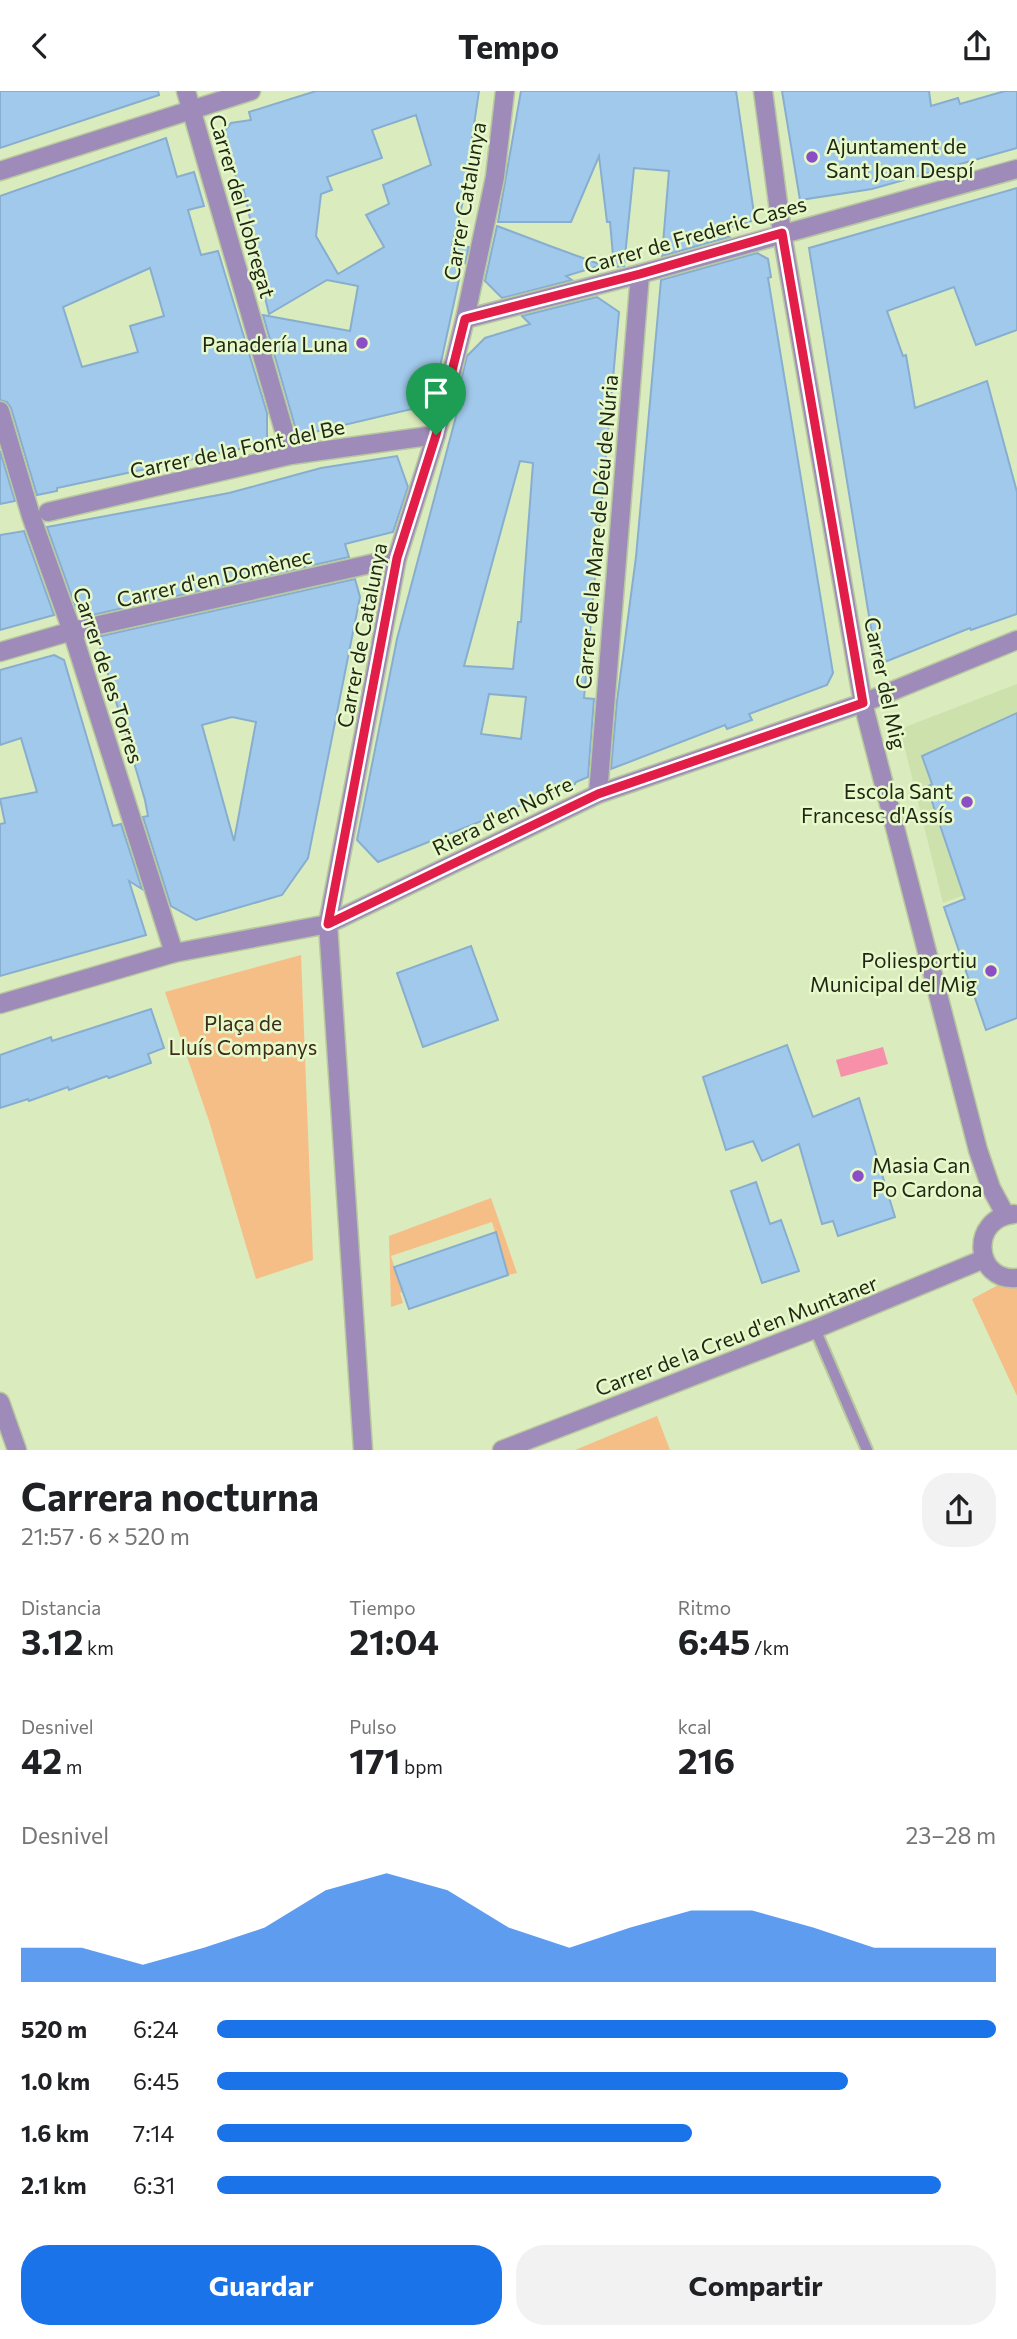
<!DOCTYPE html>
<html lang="es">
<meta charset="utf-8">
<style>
:root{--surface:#fff;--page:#f2f2f2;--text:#202124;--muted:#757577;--accent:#1a73e8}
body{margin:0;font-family:Commissioner,sans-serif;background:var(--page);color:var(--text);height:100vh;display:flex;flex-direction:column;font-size:26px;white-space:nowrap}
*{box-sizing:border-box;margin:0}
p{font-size:23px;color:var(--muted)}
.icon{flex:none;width:38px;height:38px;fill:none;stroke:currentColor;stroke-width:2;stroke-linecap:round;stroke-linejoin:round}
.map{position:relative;height:1359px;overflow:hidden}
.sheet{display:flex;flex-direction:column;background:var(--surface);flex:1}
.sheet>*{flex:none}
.pin{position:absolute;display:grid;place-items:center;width:60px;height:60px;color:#fff;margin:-72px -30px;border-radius:50% 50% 50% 0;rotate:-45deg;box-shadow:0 0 7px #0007}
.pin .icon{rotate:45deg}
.round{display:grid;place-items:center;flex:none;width:74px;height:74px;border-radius:28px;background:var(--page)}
.head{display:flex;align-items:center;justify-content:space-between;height:119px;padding:0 21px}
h1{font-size:38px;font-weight:700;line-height:52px}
.figures{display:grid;grid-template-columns:repeat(3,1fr);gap:10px;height:119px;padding:7px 21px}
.figures div{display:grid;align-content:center}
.figures b{font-size:35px;font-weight:700}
.figures small{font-size:19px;font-weight:400}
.figures p{font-size:19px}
.chart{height:196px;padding:14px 21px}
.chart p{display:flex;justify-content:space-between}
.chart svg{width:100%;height:126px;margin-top:7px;fill:var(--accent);opacity:.7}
.button{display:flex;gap:14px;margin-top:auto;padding:14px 21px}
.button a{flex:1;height:80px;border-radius:28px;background:var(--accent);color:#fff;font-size:28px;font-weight:700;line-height:80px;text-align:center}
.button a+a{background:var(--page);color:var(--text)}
ul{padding:0 21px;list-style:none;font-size:23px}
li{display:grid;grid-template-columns:112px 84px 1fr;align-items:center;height:52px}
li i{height:18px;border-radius:9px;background:var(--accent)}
header{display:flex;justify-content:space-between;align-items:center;height:91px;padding:0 21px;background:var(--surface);font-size:32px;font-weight:700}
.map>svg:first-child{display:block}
.built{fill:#cde1ac}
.green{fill:#f6be87}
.water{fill:#f790a9}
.building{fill:#a1c9eb;stroke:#87aecf;stroke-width:2;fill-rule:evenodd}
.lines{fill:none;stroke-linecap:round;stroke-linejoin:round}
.lane-casing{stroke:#b8c89f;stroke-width:14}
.street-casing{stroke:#b8c89f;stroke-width:21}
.lane{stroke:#9f8bb9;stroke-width:10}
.street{stroke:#9f8bb9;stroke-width:18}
.route-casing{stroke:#fff;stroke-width:14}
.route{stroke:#e11d48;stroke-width:9}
.poi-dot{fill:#8b4ec4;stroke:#e7f9ca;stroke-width:2.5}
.labels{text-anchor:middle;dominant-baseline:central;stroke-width:5;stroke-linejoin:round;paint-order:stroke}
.poi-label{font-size:21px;fill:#1f2614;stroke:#e7f9ca;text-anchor:end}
.street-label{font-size:21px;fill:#1f2614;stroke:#e7f9ca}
.park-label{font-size:21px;fill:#3c2b1a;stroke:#e7f9ca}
</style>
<header><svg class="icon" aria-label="back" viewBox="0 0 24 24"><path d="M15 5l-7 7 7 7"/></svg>Tempo<svg class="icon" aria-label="share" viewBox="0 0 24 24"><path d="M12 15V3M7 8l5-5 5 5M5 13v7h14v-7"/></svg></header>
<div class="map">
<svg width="1017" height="1359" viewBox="0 0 1017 1359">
<rect width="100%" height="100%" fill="#daebbd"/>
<polygon class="built" points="1017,593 1017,784 943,812 900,638"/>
<g class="green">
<polygon points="301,864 313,1169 256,1188 209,1030 165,901"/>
<polygon points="491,1107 517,1182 508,1184 492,1131 391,1165 402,1201 400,1202 403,1212 391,1216 389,1145"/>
<polygon points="1017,1184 1017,1305 972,1208"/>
<polygon points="657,1325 670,1359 575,1359"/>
</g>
<polygon class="water" points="883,956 888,973 841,986 836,969"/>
<g class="building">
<polygon points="0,0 158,0 159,4 0,57"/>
<path d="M316,0h163l-17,114 -10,40 17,2 -4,16 -2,-2 -27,124 -17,-3 -7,27 -110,26 -6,-5 -33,-115 87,16 8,-45 -31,-6 -58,34 -21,-86 4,-1 -9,-40 -6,-5 -13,-50 7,-9 20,-3 -2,-8zM416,24l15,50 -48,20 6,19 -23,11 18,32 -46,27 -22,-38 5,-42 11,-4 -5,-13 55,-19 -10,-28z"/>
<polygon points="521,0 736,0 755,129 718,140 729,146 662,165 669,80 634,77 624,175 614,176 610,131 607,131 599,65 571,131 498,131"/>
<polygon points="782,0 929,0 931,15 958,7 960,13 1005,0 1017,0 1017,57 872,98 800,109"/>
<path d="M166,47l11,39 17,-5 10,34 -16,4 13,45 17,-4 49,162v30l-210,45v3l-20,4 -26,-87 -4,-6 -7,-2v-204zM150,177l14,48 -34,10 8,26 -56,15 -19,-60z"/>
<polygon points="1017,97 1017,239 976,254 954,196 887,220 903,265 906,264 915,317 987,290 1017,401 1017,523 971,539 970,537 877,574 809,157"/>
<polygon points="497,135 550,155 602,174 566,185 572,189 502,207 485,190"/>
<polygon points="757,162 768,168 771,186 768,187 833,582 827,594 749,623 752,629 727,638 725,634 611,678 617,610 636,466 661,189"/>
<path d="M597,206l22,15 -35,386 10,1 -6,78 -12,5 -1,2 -197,78 -21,-22 40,-201 66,-249 -4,-1 8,-33 18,-18 45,-14 -8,-8zM520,370l13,2 -12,159h-3l-5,47 -49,-3zM489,603l37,3 -5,42 -40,-5z"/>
<polygon points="0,360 15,410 0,413"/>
<polygon points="397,365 408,396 393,441 345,453 349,466 88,525 86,521 80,523 78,517 76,517 47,436 229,402 321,377"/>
<polygon points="24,440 54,524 0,539 0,444"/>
<path d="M355,488l5,18 -52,261 -26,37 -86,25 -25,-14 -28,-89 5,-1 -3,-16 -48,-163zM232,626l24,5 -22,119 -32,-116z"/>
<polygon points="54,564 64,569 113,735 121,733 142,798 129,790 146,844 0,885 0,733 5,732 0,708 37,701 21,647 0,654 0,579"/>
<polygon points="1017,622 1017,927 986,939 944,816 965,808 927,696 932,693 922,665"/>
<polygon points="471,855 498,929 423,956 397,882"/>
<polygon points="151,918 164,957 148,963 151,972 109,987 107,985 69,999 68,996 29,1010 28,1008 0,1017 0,964 51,946 52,950"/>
<polygon points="787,954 813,1026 859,1007 895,1126 838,1145 833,1130 822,1133 799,1053 762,1070 753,1050 726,1059 703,986"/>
<polygon points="756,1091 770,1133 781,1129 799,1180 762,1192 731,1100"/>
<polygon points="496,1141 508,1184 409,1218 394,1176"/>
</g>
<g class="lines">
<g class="lane-casing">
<polyline id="lane" points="815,1238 867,1359"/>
</g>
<g class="street-casing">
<g id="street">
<polyline points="186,0 291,364"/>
<polyline points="763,0 782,142 863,612 978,1059 991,1097 1005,1123"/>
<polyline points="0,80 251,0"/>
<polyline points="465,228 640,183 1017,78"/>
<polyline points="0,320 31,425 72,540 174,862"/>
<polyline points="48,421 291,364 436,344"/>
<polyline points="0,561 72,540 397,467"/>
<polyline points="598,703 640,183"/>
<polyline points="0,913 174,862 328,833 598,703 863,612 1017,549"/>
<path d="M1014,1123c-45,4 -40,68 3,64"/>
<polyline points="0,1311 17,1359"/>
<polyline points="363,1359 328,833 397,467 436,344 465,228 495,86 505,0"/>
<polyline points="502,1359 815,1238 984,1168"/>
</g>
</g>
<use href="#lane" class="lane"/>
<use href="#street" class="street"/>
</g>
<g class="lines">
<g class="route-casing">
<polygon id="route" points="782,142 863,612 598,703 328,833 397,467 436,344 465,228 640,183"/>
</g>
<use href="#route" class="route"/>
</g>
<g class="poi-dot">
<circle cx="812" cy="66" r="7"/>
<circle cx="362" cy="252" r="7"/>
<circle cx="967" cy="711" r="7"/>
<circle cx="991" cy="880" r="7"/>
<circle cx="858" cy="1085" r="7"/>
</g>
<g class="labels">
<g class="poi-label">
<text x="826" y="54" text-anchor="start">Ajuntament de<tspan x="826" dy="24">Sant Joan Despí</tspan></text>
<text x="348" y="252">Panadería Luna</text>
<text x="953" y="699">Escola Sant<tspan x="953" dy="24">Francesc d'Assís</tspan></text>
<text x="977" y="868">Poliesportiu<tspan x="977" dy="24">Municipal del Mig</tspan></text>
<text x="872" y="1073" text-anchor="start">Masia Can<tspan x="872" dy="24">Po Cardona</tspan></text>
</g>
<g class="street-label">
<text transform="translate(464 110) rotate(-80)">Carrer Catalunya</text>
<text transform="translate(243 115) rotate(74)">Carrer del Llobregat</text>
<text transform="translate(695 143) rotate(-16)">Carrer de Frederic Cases</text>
<text transform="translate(237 357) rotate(-12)">Carrer de la Font del Be</text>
<text transform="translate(596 441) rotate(-85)">Carrer de la Mare de Déu de Núria</text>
<text transform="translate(214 486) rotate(-13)">Carrer d'en Domènec</text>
<text transform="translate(361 544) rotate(-79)">Carrer de Catalunya</text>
<text transform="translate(109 584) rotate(72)">Carrer de les Torres</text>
<text transform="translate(886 592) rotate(78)">Carrer del Mig</text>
<text transform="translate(502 724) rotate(-26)">Riera d'en Nofre</text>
<text transform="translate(736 1244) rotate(-21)">Carrer de la Creu d'en Muntaner</text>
</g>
<g class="park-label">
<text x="243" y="931">Plaça de<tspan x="243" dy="24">Lluís Companys</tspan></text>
</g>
</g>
</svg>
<div class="pin" style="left:436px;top:344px;background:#1e9e55"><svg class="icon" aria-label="arrive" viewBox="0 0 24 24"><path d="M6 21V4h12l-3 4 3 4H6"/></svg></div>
</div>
<section class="sheet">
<div class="head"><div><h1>Carrera nocturna</h1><p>21:57 · 6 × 520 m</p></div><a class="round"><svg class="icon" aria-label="share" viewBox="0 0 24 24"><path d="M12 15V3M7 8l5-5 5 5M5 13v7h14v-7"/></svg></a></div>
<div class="figures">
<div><p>Distancia</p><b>3.12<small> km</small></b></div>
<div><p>Tiempo</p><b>21:04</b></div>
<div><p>Ritmo</p><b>6:45<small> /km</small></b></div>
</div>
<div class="figures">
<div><p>Desnivel</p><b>42<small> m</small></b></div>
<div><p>Pulso</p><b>171<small> bpm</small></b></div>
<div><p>kcal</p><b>216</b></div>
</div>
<div class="chart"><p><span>Desnivel</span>23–28 m</p>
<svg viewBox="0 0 160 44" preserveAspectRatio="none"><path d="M0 44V32L10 32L20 38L30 32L40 25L50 12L60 6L70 12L80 25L90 32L100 25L110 19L120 19L130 25L140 32L150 32L160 32V44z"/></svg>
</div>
<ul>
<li><b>520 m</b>6:24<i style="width:100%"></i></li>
<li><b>1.0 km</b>6:45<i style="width:81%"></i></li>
<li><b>1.6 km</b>7:14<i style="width:61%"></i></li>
<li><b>2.1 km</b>6:31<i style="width:93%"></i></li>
</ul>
<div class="button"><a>Guardar</a><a>Compartir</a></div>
</section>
